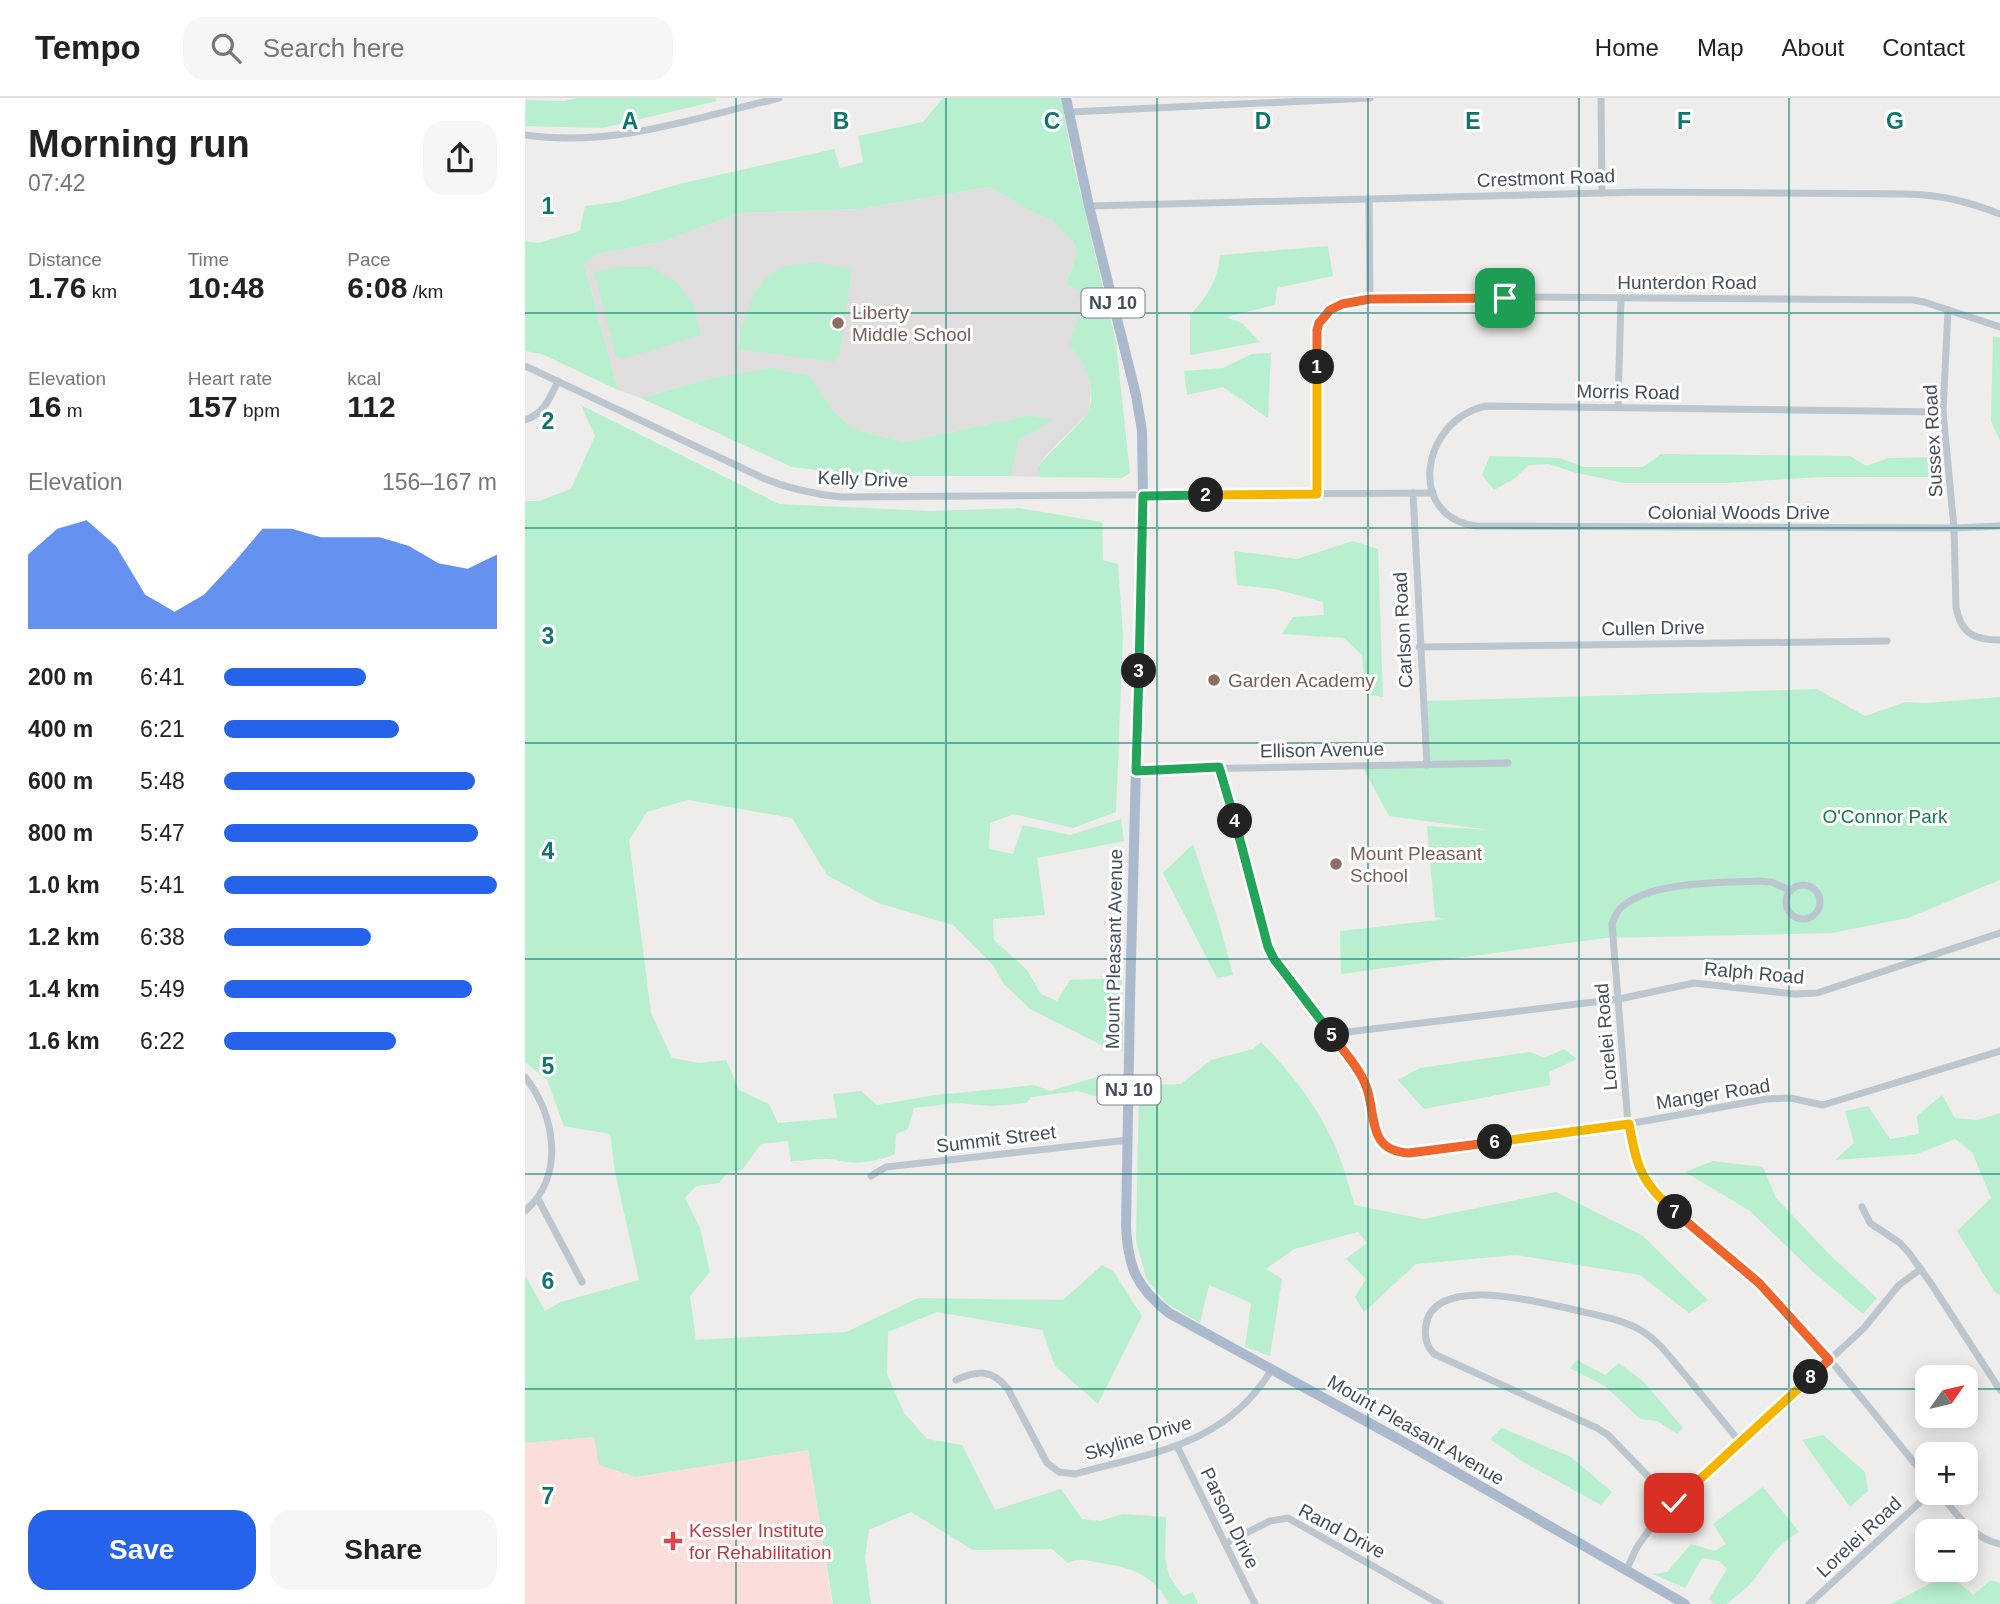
<!DOCTYPE html>
<meta charset="utf-8">
<style>
:root{--surface:#fff;--page:#f6f6f6;--text:#222;--muted:#767676;--line:#e0e0e0;--accent:#2563eb}
body{margin:0;font-family:Helvetica,sans-serif;background:var(--page);color:var(--text);height:100vh;display:flex;flex-direction:column;font-size:26px;white-space:nowrap}
*{box-sizing:border-box;margin:0}
p{font-size:23px;color:var(--muted)}
.icon{flex:none;width:38px;height:38px;fill:none;stroke:currentColor;stroke-width:2;stroke-linecap:round;stroke-linejoin:round}
.map{position:relative;flex:1;overflow:hidden}
.side{display:flex;flex-direction:column;background:var(--surface);width:525px}
.side>*{flex:none}
.needle{width:46px;rotate:56deg}
.controls{position:absolute;left:1390px;top:1267px;display:grid;gap:14px}
.controls a{display:grid;place-items:center;width:63px;height:63px;border-radius:14px;background:var(--surface);box-shadow:0 4px 18px #0003;font-size:35px}
.pin{position:absolute;display:grid;place-items:center;width:60px;height:60px;color:#fff;margin:-30px;border-radius:14px;box-shadow:0 4px 10px #0006}
.km{position:absolute;width:35px;height:35px;margin:-18px;border-radius:50%;background:#222;color:#fff;font-size:19px;line-height:35px;text-align:center}
.round{display:grid;place-items:center;flex:none;width:74px;height:74px;border-radius:21px;background:var(--page)}
.overview{display:flex;align-items:center;justify-content:space-between;height:119px;padding:0 28px}
h1{font-size:38px;font-weight:700;line-height:52px}
.stats{display:grid;grid-template-columns:repeat(3,1fr);gap:10px;height:119px;padding:7px 28px}
.stats div{display:grid;align-content:center}
.stats b{font-size:30px;font-weight:700}
.stats small{font-size:19px;font-weight:400}
.stats p{font-size:19px}
.chart{height:196px;padding:14px 28px}
.chart p{display:flex;justify-content:space-between}
.chart svg{width:100%;height:126px;margin-top:7px;fill:var(--accent);opacity:.7}
.button{display:flex;gap:14px;margin-top:auto;padding:14px 28px}
.button a{flex:1;height:80px;border-radius:21px;background:var(--accent);color:#fff;font-size:28px;font-weight:700;line-height:80px;text-align:center}
.button a+a{background:var(--page);color:var(--text)}
ul{padding:0 28px;list-style:none;font-size:23px}
li{display:grid;grid-template-columns:112px 84px 1fr;align-items:center;height:52px}
li i{height:18px;border-radius:9px;background:var(--accent)}
header{display:flex;align-items:center;gap:42px;box-sizing:border-box;height:98px;padding:0 35px;background:var(--surface);border-bottom:2px solid var(--line)}
header strong{font-size:33px}
nav{display:flex;gap:38px;margin-inline-start:auto;font-size:24px}
.search{width:490px;height:63px;background:var(--page);display:flex;align-items:center;gap:18px;box-sizing:border-box;padding:0 24px;border-radius:21px;color:var(--muted);font-size:26px}
main{display:flex;flex:1;min-height:0}
.map>svg:first-child{display:block}
.education{fill:#e0ddde}
.medical{fill:#fbdeda}
.green{fill:#b8efcf}
.lines{fill:none;stroke-linecap:round;stroke-linejoin:round}
.minor{stroke:#bcc6cf;stroke-width:7}
.primary{stroke:#aabacc;stroke-width:10}
.split-1-casing{stroke:#fff;stroke-width:14}
.split-2-casing{stroke:#fff;stroke-width:14}
.split-3-casing{stroke:#fff;stroke-width:14}
.split-4-casing{stroke:#fff;stroke-width:14}
.split-5-casing{stroke:#fff;stroke-width:14}
.split-6-casing{stroke:#fff;stroke-width:14}
.split-7-casing{stroke:#fff;stroke-width:14}
.split-8-casing{stroke:#fff;stroke-width:14}
.split-9-casing{stroke:#fff;stroke-width:14}
.split-1{stroke:#f0652b;stroke-width:9}
.split-2{stroke:#f5b400;stroke-width:9}
.split-3{stroke:#22a559;stroke-width:9}
.split-4{stroke:#22a559;stroke-width:9}
.split-5{stroke:#22a559;stroke-width:9}
.split-6{stroke:#f0652b;stroke-width:9}
.split-7{stroke:#f5b400;stroke-width:9}
.split-8{stroke:#f0652b;stroke-width:9}
.split-9{stroke:#f5b400;stroke-width:9}
.grid{fill:none;stroke:#0f766e;stroke-width:2;stroke-opacity:0.55}
.education-dot{fill:#8d6e63;stroke:#fff;stroke-width:2.5}
.health-dot{fill:#e0444e;stroke:#fff;stroke-width:2.5}
.labels{text-anchor:middle;dominant-baseline:central;stroke-width:6;stroke-linejoin:round;paint-order:stroke}
.shield{fill:#fff;stroke:#7c838c;stroke-width:2}
.shield-label{font-size:18px;font-weight:bold;fill:#444e5a}
.street-label{font-size:19px;fill:#444e5a;stroke:#fff}
.education-label{font-size:19px;fill:#785e54;stroke:#fff;text-anchor:start}
.park-label{font-size:19px;fill:#147c4c;stroke:#fff}
.health-label{font-size:19px;fill:#be3a42;stroke:#fff;text-anchor:start}
.grid-label{font-size:23px;text-anchor:middle;font-weight:bold;fill:#0f766e;stroke:#fff;stroke-width:6;stroke-linejoin:round;paint-order:stroke}
</style>
<header>
<strong>Tempo</strong>
<div class="search"><svg class="icon" aria-label="search" viewBox="0 0 24 24"><circle cx="10" cy="10" r="6"/><path d="M15 15l6 6"/></svg>Search here</div>
<nav><a>Home</a><a>Map</a><a>About</a><a>Contact</a></nav>
</header>
<main>
<section class="side">
<div class="overview"><div><h1>Morning run</h1><p>07:42</p></div><a class="round"><svg class="icon" aria-label="share" viewBox="0 0 24 24"><path d="M12 15V3M7 8l5-5 5 5M5 13v7h14v-7"/></svg></a></div>
<div class="stats">
<div><p>Distance</p><b>1.76<small> km</small></b></div>
<div><p>Time</p><b>10:48</b></div>
<div><p>Pace</p><b>6:08<small> /km</small></b></div>
</div>
<div class="stats">
<div><p>Elevation</p><b>16<small> m</small></b></div>
<div><p>Heart rate</p><b>157<small> bpm</small></b></div>
<div><p>kcal</p><b>112</b></div>
</div>
<div class="chart"><p><span>Elevation</span>156–167 m</p>
<svg viewBox="0 0 160 44" preserveAspectRatio="none"><path d="M0 44V18L10 9L20 6L30 15L40 32L50 38L60 32L70 21L80 9L90 9L100 12L110 12L120 12L130 15L140 21L150 23L160 18V44z"/></svg>
</div>
<ul>
<li><b>200 m</b>6:41<i style="width:52%"></i></li>
<li><b>400 m</b>6:21<i style="width:64%"></i></li>
<li><b>600 m</b>5:48<i style="width:92%"></i></li>
<li><b>800 m</b>5:47<i style="width:93%"></i></li>
<li><b>1.0 km</b>5:41<i style="width:100%"></i></li>
<li><b>1.2 km</b>6:38<i style="width:54%"></i></li>
<li><b>1.4 km</b>5:49<i style="width:91%"></i></li>
<li><b>1.6 km</b>6:22<i style="width:63%"></i></li>
</ul>
<div class="button"><a>Save</a><a>Share</a></div>
</section>
<div class="map">
<svg width="1475" height="1506" viewBox="0 0 1475 1506">
<rect width="100%" height="100%" fill="#efecec"/>
<polygon class="education" points="464,89 507,114 527,122 550,146 552,155 541,186 556,193 561,203 550,252 563,274 566,290 564,314 520,358 512,370 515,379 486,378 494,342 527,322 505,317 380,344 328,331 308,312 285,278 183,281 116,300 93,292 59,166 72,156 136,144 215,115 337,111"/>
<polygon class="medical" points="69,1339 112,1379 283,1352 307,1506 0,1506 0,1345"/>
<g class="green">
<polygon points="52,0 190,0 192,3 77,30 0,28 1,2 39,3"/>
<path d="M418,0h118l12,64 43,181 14,130 -8,5 -82,-1 -3,-9c10,-14 48,-47 52,-58 8,-22 -4,-51 -21,-65l17,-44 -7,-4 2,-6 -14,-7 11,-31 -2,-9 -23,-24 -20,-8 -43,-25 -127,22 -122,4 -79,29 -64,12 -13,10 34,126 -76,-36 -17,-3v-110l13,2 42,-12 5,-25 33,-4 61,-18 155,-35 6,19 23,-6 -5,-26 65,-14z"/>
<path d="M803,148l5,30 -56,12 -2,17 -49,12 16,6 18,19 -70,13v-40c17,-18 28,-35 30,-60z"/>
<path d="M289,164l38,7 -13,88 -6,5 -95,-13c3,-28 17,-74 48,-83 9,-2 19,-2 28,-4z"/>
<polygon points="96,169 127,169 151,184 168,206 176,237 98,261 91,258 69,174"/>
<polygon points="1468,238 1475,240 1475,343 1466,323"/>
<polygon points="746,255 743,320 698,289 662,297 659,273 698,270 727,256"/>
<polygon points="246,270 285,278 308,312 328,331 380,344 505,317 528,322 494,342 486,378 344,378 267,369 116,300 183,281"/>
<path d="M56,307l198,99 152,7 88,-3 83,14 1,38 15,4 5,71 -7,177 -43,16 -59,-14 -24,9 -1,26 24,5 10,-29 47,10 51,-16 3,22 -87,17 8,57 -52,4 1,21 33,30 14,24 16,7 13,-21 52,-2 1,73 -12,-1 -81,-41 -27,-26 -10,-18 -40,-40 -75,-22 -51,-28 -35,-57 -104,-18 -41,12 -18,28 22,173 21,45 28,5 26,-3 13,30 30,14 9,19 59,-5 -4,-24 28,-3 16,14 59,-10 98,-10 16,6 60,-18 4,29 -36,-11 -47,6 -5,6 -34,3 -36,-3 -42,5 -6,21 -12,5 -1,20c-18,8 -40,11 -59,6 -12,-3 -32,1 -45,1l-3,-20 -27,3 -19,26 -14,2 -9,11 -23,3 -11,12 15,30 10,44 -20,24 6,44 150,-8 72,-34 145,2 39,-35 11,6 29,45 -44,88 -43,-38 -13,-36 -105,-18 -49,20 -1,42 17,39 23,26 35,6 33,65 66,-21 21,30 19,2 21,-7 44,3 -1,40 4,19 14,20 10,-4 5,12h-29c-16,-30 -37,-36 -68,-41 -12,-2 -22,-6 -33,0l-16,-14 -79,1 -62,-38 -42,18 -4,27 6,47h-38l-25,-154 -172,27 -37,-12 -5,-28 -69,6v-168l20,36 16,-9 78,-22 -24,-108 -5,-38 -46,-8 -17,-46 -22,-18v-561h14l32,-12 24,-53z"/>
<polygon points="1136,356 1325,358 1341,368 1364,360 1416,359 1415,379 1295,379 1203,385 1099,385 1048,374 1024,366 1004,367 989,381 969,392 957,377 965,358 1034,360 1059,369 1118,369"/>
<polygon points="828,443 853,451 858,599 841,596 837,557 819,540 757,536 768,519 799,517 798,504 750,491 712,487 709,453 772,461"/>
<polygon points="1292,591 1340,618 1381,604 1401,605 1475,599 1475,782 1383,820 1307,835 1080,840 816,876 815,833 921,821 910,819 902,728 965,732 864,718 837,668 902,667 899,603"/>
<polygon points="668,746 695,828 708,877 692,880 638,775"/>
<path d="M736,944c32,32 60,69 77,111 7,17 11,35 17,52l68,14 133,-27 87,44 65,64 -19,13 -49,-38 -124,-20 -100,9 -52,48 -9,-15 11,-18 -20,-20 21,-16 -9,-11 -64,17 -28,20 16,10 -12,77 -25,-9 6,-44 -42,-18 -9,38 -34,-20 -20,-25 -10,-38 3,-155 42,-1 30,-24 42,-11z"/>
<polygon points="1039,951 1052,961 1024,974 1025,987 899,1011 873,982 895,970 1005,954 1019,960"/>
<polygon points="1417,997 1430,1020 1452,1022 1475,1015 1475,1197 1469,1193 1432,1133 1466,1100 1447,1054 1430,1041 1392,1056 1310,1062 1329,1045 1320,1013 1343,1008 1365,1041 1394,1036 1392,1018"/>
<polygon points="1188,1063 1238,1069 1251,1100 1306,1158 1352,1200 1338,1216 1287,1173 1225,1113 1160,1074"/>
<polygon points="1052,1262 1080,1277 1094,1265 1119,1284 1158,1330 1152,1336 1132,1323 1115,1321 1080,1288 1045,1270"/>
<polygon points="977,1330 1046,1359 1087,1394 1076,1407 998,1364 965,1341"/>
<polygon points="1298,1337 1340,1374 1343,1393 1325,1409 1277,1342"/>
<path d="M1238,1389l36,45c-24,15 -27,24 -43,45 -7,10 -19,18 -29,27h-12l-6,-5 18,-30 -8,-8 -17,-3 -17,30 -32,-14 14,-2 24,-28 23,7 12,-7 -13,-20z"/>
<polygon points="1423,1476 1448,1497 1466,1482 1475,1485 1475,1506 1366,1506"/>
</g>
<g class="lines">
<g class="minor">
<polyline points="1076,0 1077,95"/>
<polyline points="545,14 845,0"/>
<path d="M0,37c86,13 171,-17 254,-37"/>
<polyline points="844,101 845,201"/>
<path d="M564,108l553,-14 264,2c36,1 60,7 94,20"/>
<path d="M1423,212l-5,102 11,116 2,79c5,27 18,33 44,33"/>
<path d="M0,268l238,112c26,11 50,16 78,19l592,-4"/>
<polyline points="1093,309 1096,200"/>
<path d="M1418,314l-457,-6c-66,14 -80,112 -9,120l477,2 46,-2"/>
<path d="M0,322c19,-6 25,-22 33,-39"/>
<polyline points="888,395 902,667"/>
<polyline points="792,396 792,232 798,218 805,212 817,207 845,201 1003,199 1388,202 1399,204 1475,229"/>
<polyline points="894,549 1362,543"/>
<polyline points="694,669 743,850 749,861 836,977 845,1000 850,1033 863,1050 874,1055 1103,1026 1241,1001 1265,1000 1298,1007 1475,953"/>
<polyline points="611,672 983,665"/>
<circle cx="1278" cy="804" r="17"/>
<path d="M1265,792l-19,-8 -12,-1c-39,2 -104,0 -135,24 -7,5 -9,12 -12,19l16,200c4,19 5,40 16,56 29,41 80,68 116,103 60,60 112,129 167,195"/>
<polyline points="806,936 1094,901 1169,885 1270,896 1292,895 1475,835"/>
<path d="M0,979c31,38 40,100 0,134"/>
<polyline points="346,1078 361,1069 603,1042"/>
<polyline points="13,1101 57,1184"/>
<polyline points="1337,1109 1345,1125 1375,1145 1384,1155 1407,1187 1475,1292"/>
<path d="M431,1282c22,-10 36,-11 52,9l39,74 12,9 16,2c79,-22 151,-29 197,-105"/>
<polyline points="652,1348 730,1506"/>
<path d="M1414,1395c18,21 33,45 61,51"/>
<path d="M1149,1405l-66,-68 -11,-7 -163,-74c-8,-8 -10,-17 -8,-29 8,-51 113,-23 145,-16 23,6 49,9 71,22 18,11 30,29 44,45 18,22 36,44 54,66"/>
<polyline points="701,1445 745,1423 763,1420 915,1506"/>
<polyline points="1101,1473 1112,1449 1129,1425 1339,1230 1374,1187 1396,1171"/>
<polyline points="1284,1506 1405,1395"/>
</g>
<path class="primary" d="M541,0l23,108 47,189 6,36 1,65 -13,504 -4,226c2,41 10,61 43,87l233,128 283,163"/>
</g>
<g class="lines">
<g class="split-1-casing">
<polyline id="split-1" points="792,269 792,232 794,225 805,212 817,206 845,201 980,200"/>
</g>
<g class="split-2-casing">
<polyline id="split-2" points="681,397 792,396 792,269"/>
</g>
<g class="split-3-casing">
<polyline id="split-3" points="614,573 618,398 681,397"/>
</g>
<g class="split-4-casing">
<polyline id="split-4" points="614,573 611,673 694,669 710,723"/>
</g>
<g class="split-5-casing">
<polyline id="split-5" points="710,723 743,849 749,861 807,937"/>
</g>
<g class="split-6-casing">
<path id="split-6" d="M807,937c11,16 27,32 34,51 11,28 0,65 43,67l86,-11"/>
</g>
<g class="split-7-casing">
<path id="split-7" d="M970,1044l134,-18c8,44 12,58 46,88"/>
</g>
<g class="split-8-casing">
<polyline id="split-8" points="1150,1114 1234,1185 1304,1262 1286,1279"/>
</g>
<g class="split-9-casing">
<polyline id="split-9" points="1149,1405 1286,1279"/>
</g>
<use href="#split-1" class="split-1"/>
<use href="#split-2" class="split-2"/>
<use href="#split-3" class="split-3"/>
<use href="#split-4" class="split-4"/>
<use href="#split-5" class="split-5"/>
<use href="#split-6" class="split-6"/>
<use href="#split-7" class="split-7"/>
<use href="#split-8" class="split-8"/>
<use href="#split-9" class="split-9"/>
</g>
<path class="grid" d="M211,0v1506M421,0v1506M632,0v1506M843,0v1506M1054,0v1506M1264,0v1506M0,215h1475M0,430h1475M0,645h1475M0,861h1475M0,1076h1475M0,1291h1402M1440,1291h35"/>
<g class="education-dot">
<circle cx="313" cy="225" r="7"/>
<circle cx="689" cy="582" r="7"/>
<circle cx="811" cy="766" r="7"/>
</g>
<path class="health-dot" d="M144.5 1432.5h7v7h7v7h-7v7h-7v-7h-7v-7h7z"/>
<g class="labels">
<g class="shield">
<rect x="556.5" y="190.5" width="63" height="29" rx="5"/>
<rect x="572.5" y="977.5" width="63" height="29" rx="5"/>
</g>
<g class="shield-label">
<text x="588" y="205">NJ 10</text>
<text x="604" y="992">NJ 10</text>
</g>
<g class="street-label">
<text transform="translate(1021 80) rotate(-2)">Crestmont Road</text>
<text x="1162" y="184">Hunterdon Road</text>
<text transform="translate(1103 294) rotate(1)">Morris Road</text>
<text transform="translate(1408 343) rotate(-93)">Sussex Road</text>
<text transform="translate(338 381) rotate(2)">Kelly Drive</text>
<text x="1214" y="414">Colonial Woods Drive</text>
<text transform="translate(1128 530) rotate(-1)">Cullen Drive</text>
<text transform="translate(878 532) rotate(-93)">Carlson Road</text>
<text transform="translate(797 652) rotate(-1)">Ellison Avenue</text>
<text transform="translate(589 851) rotate(-89)">Mount Pleasant Avenue</text>
<text transform="translate(1229 875) rotate(5)">Ralph Road</text>
<text transform="translate(1081 939) rotate(-95)">Lorelei Road</text>
<text transform="translate(1188 996) rotate(-9)">Manger Road</text>
<text transform="translate(471 1041) rotate(-7)">Summit Street</text>
<text transform="translate(891 1332) rotate(30)">Mount Pleasant Avenue</text>
<text transform="translate(613 1340) rotate(-17)">Skyline Drive</text>
<text transform="translate(705 1420) rotate(64)">Parson Drive</text>
<text transform="translate(817 1433) rotate(28)">Rand Drive</text>
<text transform="translate(1334 1439) rotate(-43)">Lorelei Road</text>
</g>
<g class="education-label">
<text x="327" y="214">Liberty<tspan x="327" dy="22">Middle School</tspan></text>
<text x="703" y="582">Garden Academy</text>
<text x="825" y="755">Mount Pleasant<tspan x="825" dy="22">School</tspan></text>
</g>
<g class="park-label">
<text x="1360" y="718">O'Connor Park</text>
</g>
<g class="health-label">
<text x="164" y="1432">Kessler Institute<tspan x="164" dy="22">for Rehabilitation</tspan></text>
</g>
</g>
<g class="grid-label">
<text x="105" y="31">A</text>
<text x="316" y="31">B</text>
<text x="527" y="31">C</text>
<text x="738" y="31">D</text>
<text x="948" y="31">E</text>
<text x="1159" y="31">F</text>
<text x="1370" y="31">G</text>
<text x="23" y="116">1</text>
<text x="23" y="331">2</text>
<text x="23" y="546">3</text>
<text x="23" y="761">4</text>
<text x="23" y="976">5</text>
<text x="23" y="1191">6</text>
<text x="23" y="1406">7</text>
</g>
</svg>
<div class="controls">
<a><svg class="needle" viewBox="-14 -14 28 28"><path d="M0-13l5 13h-10z" fill="#e53935"/><path d="M0 13l5-13h-10z" fill="#767676"/></svg></a>
<a>+</a>
<a>−</a>
</div>
<div class="pin" style="left:980px;top:200px;background:#1e9e55"><svg class="icon" aria-label="arrive" viewBox="0 0 24 24"><path d="M6 21V4h12l-3 4 3 4H6"/></svg></div>
<div class="pin" style="left:1149px;top:1405px;background:#d93025"><svg class="icon" aria-label="check" viewBox="0 0 24 24"><path d="M5 12l5 5 9-10"/></svg></div>
<b class="km" style="left:792px;top:269px">1</b>
<b class="km" style="left:681px;top:397px">2</b>
<b class="km" style="left:614px;top:573px">3</b>
<b class="km" style="left:710px;top:723px">4</b>
<b class="km" style="left:807px;top:937px">5</b>
<b class="km" style="left:970px;top:1044px">6</b>
<b class="km" style="left:1150px;top:1114px">7</b>
<b class="km" style="left:1286px;top:1279px">8</b>
</div>
</main>
